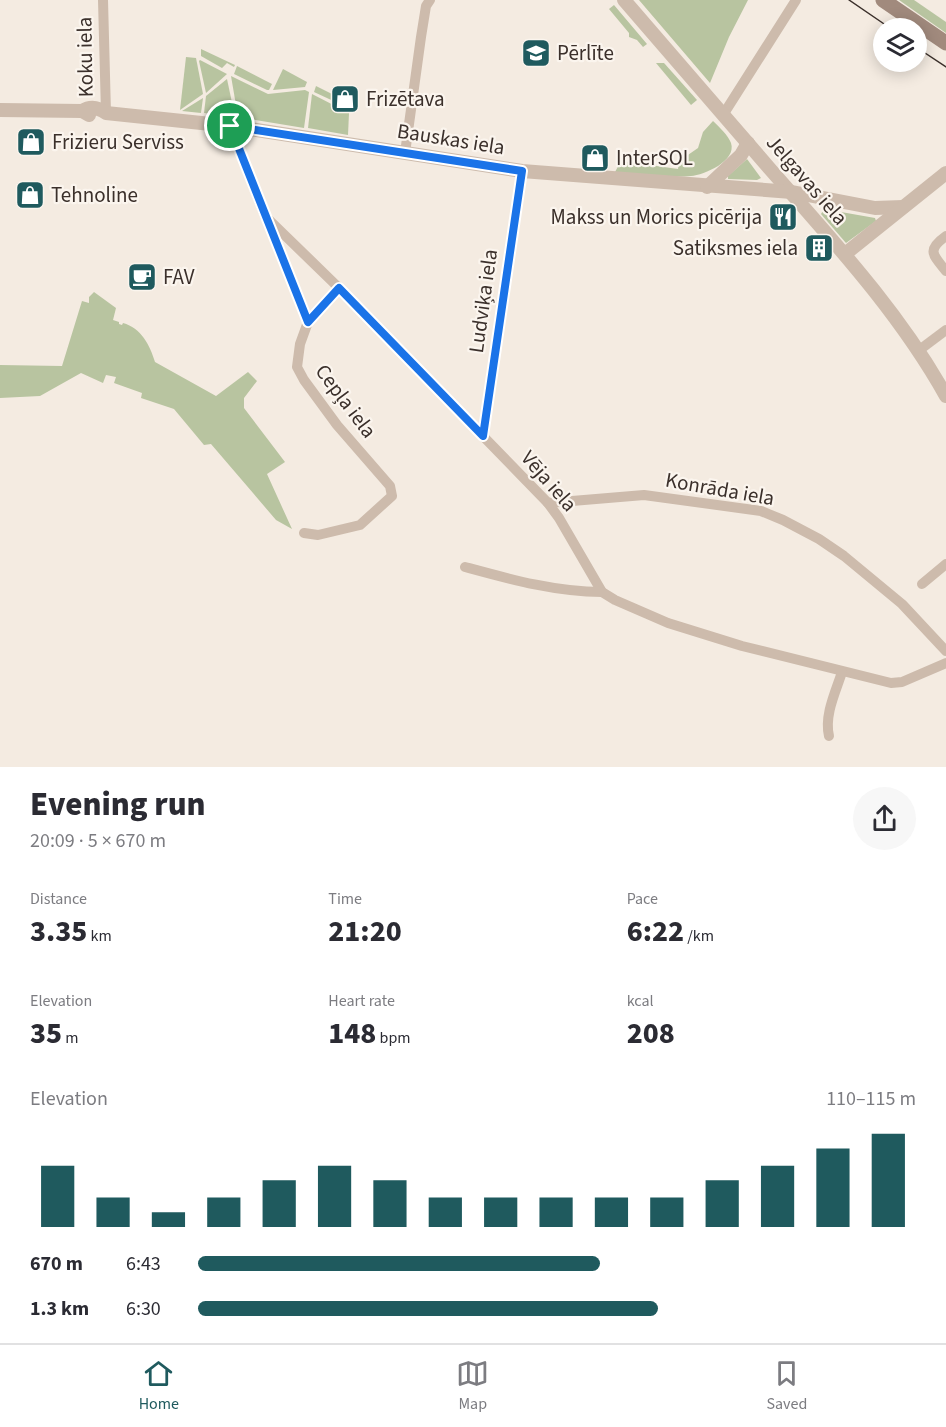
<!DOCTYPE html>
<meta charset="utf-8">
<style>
:root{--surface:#fff;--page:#f7f7f7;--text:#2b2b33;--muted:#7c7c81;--line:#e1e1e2;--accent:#1f5a5e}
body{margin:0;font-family:"Source Sans 3",sans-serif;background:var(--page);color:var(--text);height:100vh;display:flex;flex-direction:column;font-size:22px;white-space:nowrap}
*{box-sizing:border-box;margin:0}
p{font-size:20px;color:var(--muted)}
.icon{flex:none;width:33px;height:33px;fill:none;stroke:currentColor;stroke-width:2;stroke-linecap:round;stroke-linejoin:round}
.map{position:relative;height:767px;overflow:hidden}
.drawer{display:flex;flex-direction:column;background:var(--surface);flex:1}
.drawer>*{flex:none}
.buttons{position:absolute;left:873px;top:18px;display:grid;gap:12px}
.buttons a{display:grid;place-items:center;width:54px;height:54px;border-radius:50%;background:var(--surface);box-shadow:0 3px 15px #0003;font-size:30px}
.pin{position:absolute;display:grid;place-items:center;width:51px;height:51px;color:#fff;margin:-26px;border:3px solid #fff;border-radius:50%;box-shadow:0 2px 6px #0007}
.round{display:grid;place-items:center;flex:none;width:63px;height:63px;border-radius:32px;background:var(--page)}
.summary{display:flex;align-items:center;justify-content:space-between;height:102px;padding:0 30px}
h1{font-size:33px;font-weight:800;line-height:45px}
.figures{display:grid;grid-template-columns:repeat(3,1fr);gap:9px;height:102px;padding:6px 30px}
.figures div{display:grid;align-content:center}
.figures b{font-size:30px;font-weight:800}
.figures small{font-size:16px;font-weight:400}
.figures p{font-size:16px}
.chart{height:168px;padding:12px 30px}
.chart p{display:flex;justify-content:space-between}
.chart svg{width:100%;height:108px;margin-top:6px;stroke:var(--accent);stroke-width:6}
ul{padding:0 30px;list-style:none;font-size:20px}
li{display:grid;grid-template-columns:96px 72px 1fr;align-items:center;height:45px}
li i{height:15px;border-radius:8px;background:var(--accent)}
.dock{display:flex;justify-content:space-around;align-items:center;height:84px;border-top:2px solid var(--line);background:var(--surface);font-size:16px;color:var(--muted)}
.dock a{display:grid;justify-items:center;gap:3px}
.dock .selected{color:var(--accent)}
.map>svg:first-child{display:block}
.green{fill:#b8c4a0}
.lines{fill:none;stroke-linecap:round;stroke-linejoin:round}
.minor{stroke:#cdbbac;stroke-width:10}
.tertiary{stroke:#cdbbac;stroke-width:14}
.secondary{stroke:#a18a7d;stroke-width:15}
.tram{stroke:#3b302b;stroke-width:1.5}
.route-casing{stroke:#fff;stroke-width:12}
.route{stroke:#1a73e8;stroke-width:8}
.labels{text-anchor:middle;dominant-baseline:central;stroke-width:4.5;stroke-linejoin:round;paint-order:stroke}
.poi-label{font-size:21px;fill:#3b302b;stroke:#fbf5ee;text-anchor:start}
.street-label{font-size:21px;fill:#3b302b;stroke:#fbf5ee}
</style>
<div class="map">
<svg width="946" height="767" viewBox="0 0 946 767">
<rect width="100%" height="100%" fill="#f4ebe1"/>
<g class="green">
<polygon points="639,0 748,0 729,37 710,83"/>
<polygon points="899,0 914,0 946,22 946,33"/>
<polygon points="614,5 647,44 643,47 637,40 629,37 629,33 609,9"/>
<polygon points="201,49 235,65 234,67 227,63 222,68 201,56"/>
<polygon points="186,57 196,58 203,94 180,110"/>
<polygon points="200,60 227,74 206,93 199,61"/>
<polygon points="656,63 664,63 697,100 691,105"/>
<polygon points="237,66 272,84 269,90 267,90 234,74"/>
<polygon points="283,69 307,82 305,87 273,90"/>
<polygon points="231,76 268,94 305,90 309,92 304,128 238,117"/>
<polygon points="227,79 235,117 204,113 206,96"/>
<polygon points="316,86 344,100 342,105 314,92"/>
<polygon points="312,94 349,113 348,135 308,128"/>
<polygon points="203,98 201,113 182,111"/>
<path d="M713,121c6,6 15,14 18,22 6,18 -27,32 -40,33 -24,2 -51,-2 -76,-4l6,-11 57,8 3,-19 4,7 13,-9 5,-16z"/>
<polygon points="747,159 761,178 757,180 728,179 728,176"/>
<polygon points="824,209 875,218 876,221 846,243 821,214"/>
<path d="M94,292l22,16 -3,12 6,2v2l3,1 1,-2c18,5 27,22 32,39l61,34 32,-24 9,9 -13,17v10l41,54 -18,12 25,55 -16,-9 -65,-76 -7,1 -30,-36 -33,-11 1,-5 -28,-10 2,-6 -10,-2 -3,8 -22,-10 -41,23 -40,2v-33l62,1 20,-65 7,2v-6z"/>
</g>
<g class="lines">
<g class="minor">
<polyline points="103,0 106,113"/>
<polyline points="723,115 796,0"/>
<polyline points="230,126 265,216 339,288 548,503 559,518 602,592 615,600 668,623 742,646 891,683 902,682 946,663"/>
<polyline points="405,153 421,37 426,6 430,0"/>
<polyline points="268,221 308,322"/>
<path d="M946,236c-20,14 -13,19 0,35"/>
<polyline points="918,351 946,330"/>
<polyline points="483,437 522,171"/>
<polyline points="548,503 644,495 761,511 783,520 819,539 844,556 902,604 946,651"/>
<polyline points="304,533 318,535 360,525 392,496 390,486 337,425 304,380 297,367 300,344 308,322 339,288"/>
<path d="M465,567c44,12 90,25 137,25"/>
<polyline points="922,584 946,564"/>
<path d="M829,736c-5,-21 7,-45 13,-64"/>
</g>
<g class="tertiary">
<path d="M624,0c49,56 97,113 146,169 63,72 129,143 176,227"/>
<polyline points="0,110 82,111 89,115"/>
<path d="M82,111c8,-5 16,-4 24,2l124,13 292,45 270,21 83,16 28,-1"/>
<polyline points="707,187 741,155 748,143"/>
<polyline points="845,254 946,173"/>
</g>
<polyline class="secondary" points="883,0 946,43"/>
<g class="tram">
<polyline points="849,0 890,28"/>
<polyline points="916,47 946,67"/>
</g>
</g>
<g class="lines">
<g class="route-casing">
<polygon id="route" points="230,126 522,171 483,436 339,288 308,322"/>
</g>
<use href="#route" class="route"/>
</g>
<defs>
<g id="school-square" transform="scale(1.5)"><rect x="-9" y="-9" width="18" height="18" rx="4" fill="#1f5a5e" stroke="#fbf5ee"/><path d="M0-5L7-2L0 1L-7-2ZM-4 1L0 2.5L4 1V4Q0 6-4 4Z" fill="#fff"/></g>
<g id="shop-square" transform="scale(1.5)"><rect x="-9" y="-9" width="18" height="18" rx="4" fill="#1f5a5e" stroke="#fbf5ee"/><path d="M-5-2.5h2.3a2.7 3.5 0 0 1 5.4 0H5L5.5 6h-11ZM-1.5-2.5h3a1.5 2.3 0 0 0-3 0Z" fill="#fff"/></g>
<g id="restaurant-square" transform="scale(1.5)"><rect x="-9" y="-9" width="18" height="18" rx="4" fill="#1f5a5e" stroke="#fbf5ee"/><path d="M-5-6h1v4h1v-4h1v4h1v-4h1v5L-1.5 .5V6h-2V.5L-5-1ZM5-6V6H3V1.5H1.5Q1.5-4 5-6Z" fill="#fff"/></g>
<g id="building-square" transform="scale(1.5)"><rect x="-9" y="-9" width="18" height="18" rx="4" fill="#1f5a5e" stroke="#fbf5ee"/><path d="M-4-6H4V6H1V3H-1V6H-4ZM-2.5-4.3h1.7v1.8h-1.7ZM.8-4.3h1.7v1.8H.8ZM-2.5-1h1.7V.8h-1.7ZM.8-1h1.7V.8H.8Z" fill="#fff"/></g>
<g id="cafe-square" transform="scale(1.5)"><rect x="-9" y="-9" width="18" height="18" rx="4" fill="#1f5a5e" stroke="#fbf5ee"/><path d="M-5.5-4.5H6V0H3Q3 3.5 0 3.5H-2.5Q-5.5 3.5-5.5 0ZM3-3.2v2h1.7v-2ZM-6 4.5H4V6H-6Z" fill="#fff"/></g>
</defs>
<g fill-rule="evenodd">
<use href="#school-square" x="536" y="53"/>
<use href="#shop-square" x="345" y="99"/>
<use href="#shop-square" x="31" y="142"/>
<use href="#shop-square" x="595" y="158"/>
<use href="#shop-square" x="30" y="195"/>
<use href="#restaurant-square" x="783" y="217"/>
<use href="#building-square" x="819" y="248"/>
<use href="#cafe-square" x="142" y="277"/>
</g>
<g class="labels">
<g class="poi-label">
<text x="557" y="53">Pērlīte</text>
<text x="366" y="99">Frizētava</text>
<text x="52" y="142">Frizieru Serviss</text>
<text x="616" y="158">InterSOL</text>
<text x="51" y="195">Tehnoline</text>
<text x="762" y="217" text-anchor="end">Makss un Morics picērija</text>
<text x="798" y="248" text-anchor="end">Satiksmes iela</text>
<text x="163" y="277">FAV</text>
</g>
<g class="street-label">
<text transform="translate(85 57) rotate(-91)">Koku iela</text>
<text transform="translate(451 139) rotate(9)">Bauskas iela</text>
<text transform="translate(807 180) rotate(49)">Jelgavas iela</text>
<text transform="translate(483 301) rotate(-82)">Ludviķa iela</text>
<text transform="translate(346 401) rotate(53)">Cepļa iela</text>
<text transform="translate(549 481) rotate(49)">Vēja iela</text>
<text transform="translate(720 489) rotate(10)">Konrāda iela</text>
</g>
</g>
</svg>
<div class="buttons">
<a><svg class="icon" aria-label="layers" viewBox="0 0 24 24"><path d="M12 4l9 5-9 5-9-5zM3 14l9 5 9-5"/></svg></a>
</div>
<div class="pin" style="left:230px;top:126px;background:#1e9e55"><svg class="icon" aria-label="arrive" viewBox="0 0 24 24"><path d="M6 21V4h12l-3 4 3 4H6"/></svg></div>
</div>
<section class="drawer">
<div class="summary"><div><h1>Evening run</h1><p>20:09 · 5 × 670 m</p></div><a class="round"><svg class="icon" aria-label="share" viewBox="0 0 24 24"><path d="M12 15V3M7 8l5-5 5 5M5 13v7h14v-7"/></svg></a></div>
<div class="figures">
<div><p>Distance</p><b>3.35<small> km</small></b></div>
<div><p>Time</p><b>21:20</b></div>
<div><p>Pace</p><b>6:22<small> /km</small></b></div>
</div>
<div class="figures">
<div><p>Elevation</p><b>35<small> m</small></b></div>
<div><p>Heart rate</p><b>148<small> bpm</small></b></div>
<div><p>kcal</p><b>208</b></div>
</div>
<div class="chart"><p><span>Elevation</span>110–115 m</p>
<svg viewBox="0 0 160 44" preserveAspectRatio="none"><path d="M5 44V19M15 44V32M25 44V38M35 44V32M45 44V25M55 44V19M65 44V25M75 44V32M85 44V32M95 44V32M105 44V32M115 44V32M125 44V25M135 44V19M145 44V12M155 44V6"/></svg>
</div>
<ul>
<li><b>670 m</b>6:43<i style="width:56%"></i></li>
<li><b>1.3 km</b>6:30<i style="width:64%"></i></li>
</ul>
</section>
<nav class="dock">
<a class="selected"><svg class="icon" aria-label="home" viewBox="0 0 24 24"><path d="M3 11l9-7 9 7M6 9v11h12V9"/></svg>Home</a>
<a><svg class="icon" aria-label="map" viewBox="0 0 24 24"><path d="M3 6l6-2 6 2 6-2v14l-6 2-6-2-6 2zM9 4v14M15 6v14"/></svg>Map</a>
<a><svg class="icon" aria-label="saved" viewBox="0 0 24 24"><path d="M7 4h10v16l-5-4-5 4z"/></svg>Saved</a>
</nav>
